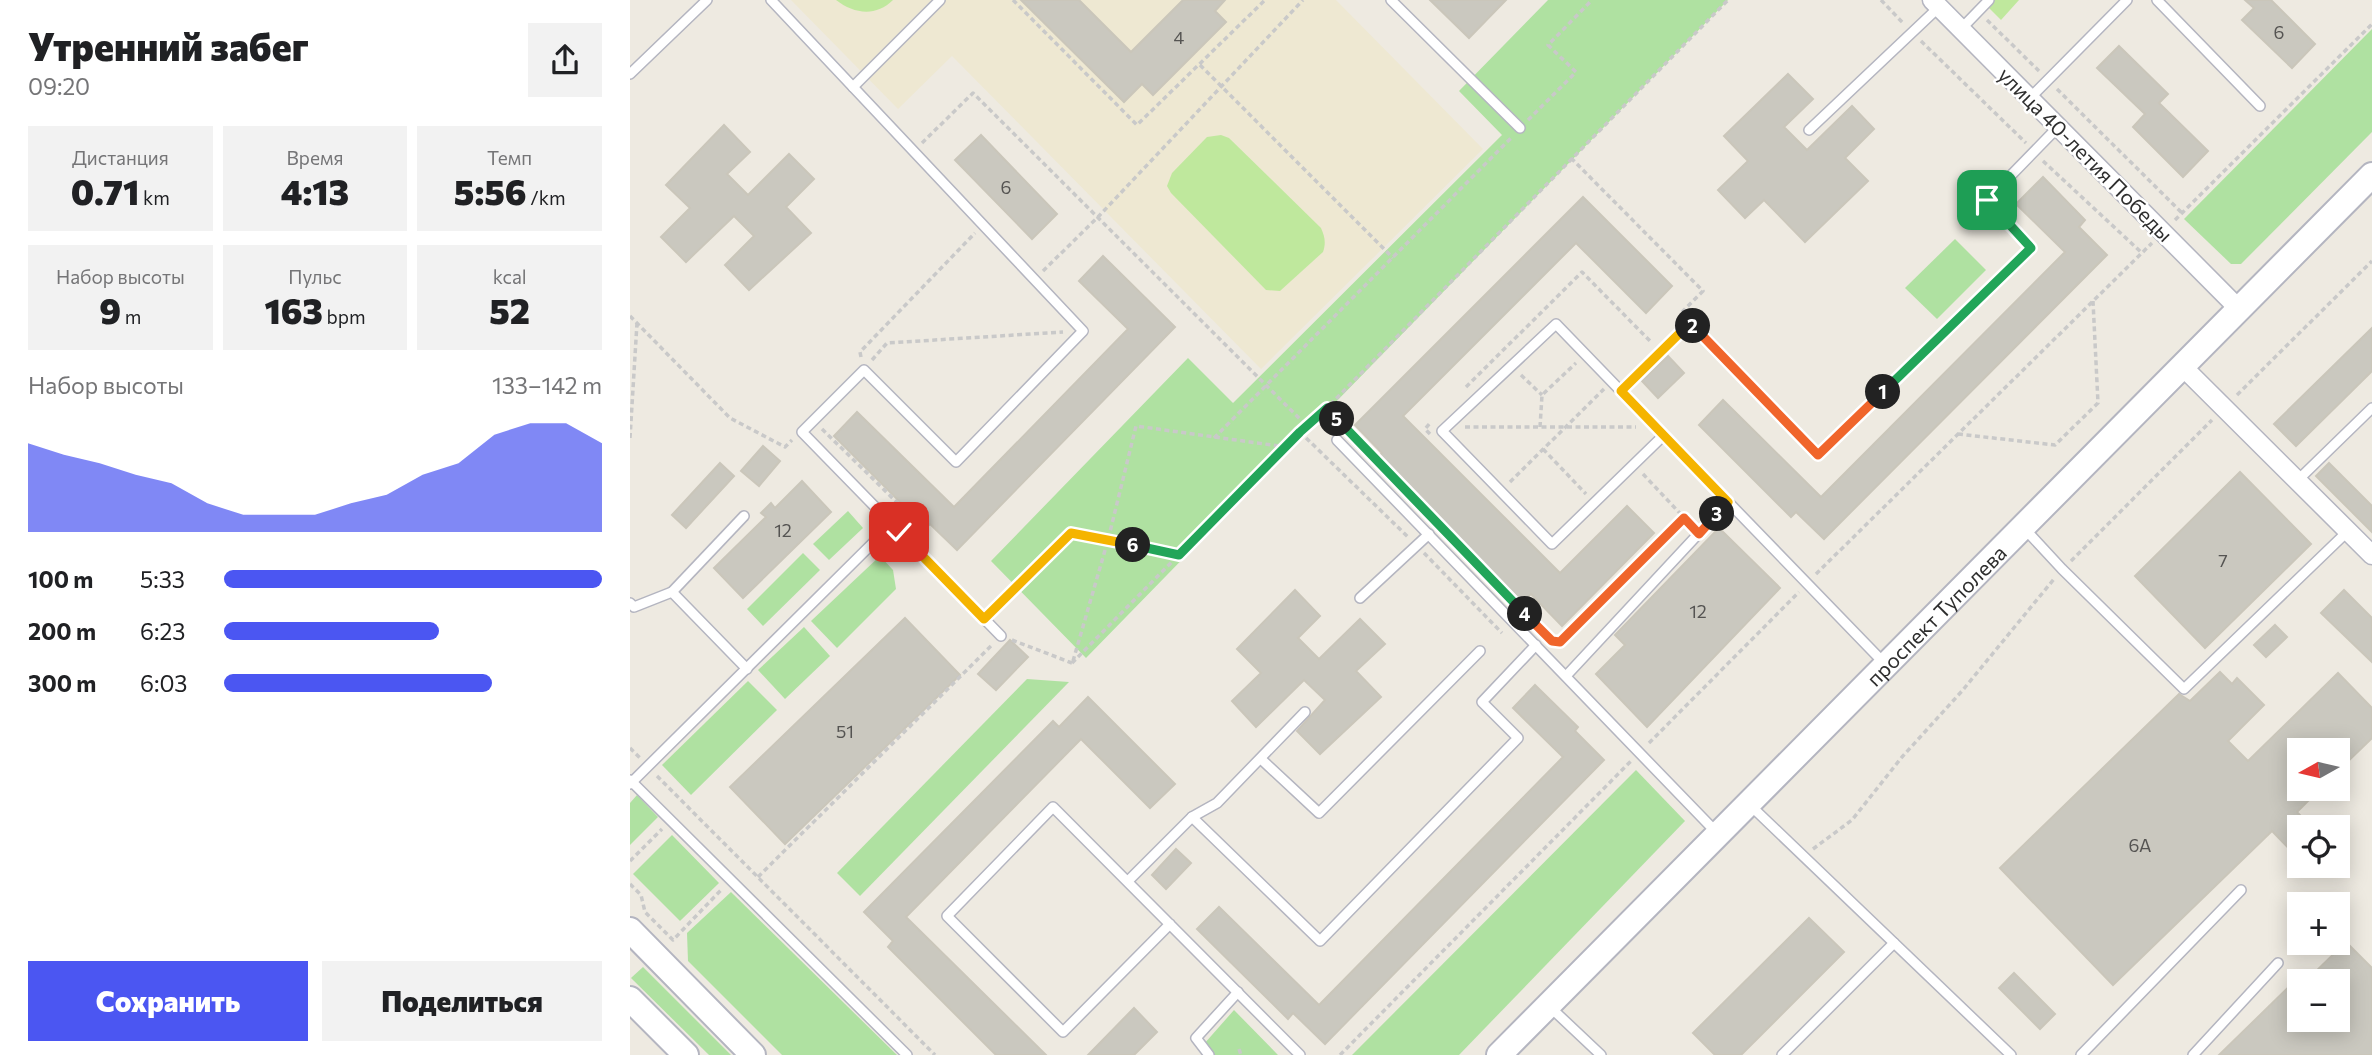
<!DOCTYPE html>
<html lang="ru">
<meta charset="utf-8">
<style>
:root{--surface:#fff;--page:#f2f2f2;--text:#202124;--muted:#757577;--accent:#4b56f2}
body{margin:0;font-family:Commissioner,sans-serif;background:var(--page);color:var(--text);height:100vh;display:flex;flex-direction:column;font-size:26px;white-space:nowrap}
*{box-sizing:border-box;margin:0}
p{font-size:23px;color:var(--muted)}
.icon{flex:none;width:38px;height:38px;fill:none;stroke:currentColor;stroke-width:2;stroke-linecap:round;stroke-linejoin:round}
.map{position:relative;flex:1;overflow:hidden}
.panel{display:flex;flex-direction:column;background:var(--surface);width:630px}
.panel>*{flex:none}
.needle{width:46px;rotate:262deg}
.tools{position:absolute;left:1657px;top:738px;display:grid;gap:14px}
.tools a{display:grid;place-items:center;width:63px;height:63px;border-radius:0px;background:var(--surface);box-shadow:0 4px 18px #0003;font-size:35px}
.pin{position:absolute;display:grid;place-items:center;width:60px;height:60px;color:#fff;margin:-30px;border-radius:14px;box-shadow:0 4px 10px #0006}
.km{position:absolute;width:35px;height:35px;margin:-18px;border-radius:50%;background:#222;color:#fff;font-size:19px;line-height:35px;text-align:center}
.round{display:grid;place-items:center;flex:none;width:74px;height:74px;border-radius:0px;background:var(--page)}
.headline{display:flex;align-items:center;justify-content:space-between;height:119px;padding:0 28px}
h1{font-size:38px;font-weight:800;line-height:52px}
.stats{display:grid;grid-template-columns:repeat(3,1fr);gap:10px;height:119px;padding:7px 28px}
.stats div{display:grid;align-content:center;border-radius:0px;background:var(--page);text-align:center}
.stats b{font-size:35px;font-weight:800}
.stats small{font-size:19px;font-weight:400}
.stats p{font-size:19px}
.chart{height:196px;padding:14px 28px}
.chart p{display:flex;justify-content:space-between}
.chart svg{width:100%;height:126px;margin-top:7px;fill:var(--accent);opacity:.7}
.cta{display:flex;gap:14px;margin-top:auto;padding:14px 28px}
.cta a{flex:1;height:80px;border-radius:0px;background:var(--accent);color:#fff;font-size:28px;font-weight:800;line-height:80px;text-align:center}
.cta a+a{background:var(--page);color:var(--text)}
ul{padding:0 28px;list-style:none;font-size:23px}
li{display:grid;grid-template-columns:112px 84px 1fr;align-items:center;height:52px}
li i{height:18px;border-radius:9px;background:var(--accent)}
main{display:flex;flex:1;min-height:0}
.map>svg:first-child{display:block}
.education{fill:#eee8d2}
.green{fill:#afe1a1}
.pitch{fill:#bfe89d}
.building{fill:#cac8bf;stroke:#cac6ba;stroke-width:2}
.lines{fill:none;stroke-linecap:round;stroke-linejoin:round}
.lane-casing{stroke:#b4b5c0;stroke-width:12}
.street-casing{stroke:#b4b5c0;stroke-width:21}
.secondary-casing{stroke:#b4b5c0;stroke-width:28}
.path{stroke:#c9c9c9;stroke-width:3.5;stroke-dasharray:5 3.5;stroke-linecap:butt}
.lane{stroke:#fff;stroke-width:9}
.street{stroke:#fff;stroke-width:18}
.secondary{stroke:#fff;stroke-width:24}
.split-1-casing{stroke:#fff;stroke-width:14}
.split-2-casing{stroke:#fff;stroke-width:14}
.split-3-casing{stroke:#fff;stroke-width:14}
.split-4-casing{stroke:#fff;stroke-width:14}
.split-5-casing{stroke:#fff;stroke-width:14}
.split-6-casing{stroke:#fff;stroke-width:14}
.split-7-casing{stroke:#fff;stroke-width:14}
.split-1{stroke:#22a559;stroke-width:9}
.split-2{stroke:#f0652b;stroke-width:9}
.split-3{stroke:#f5b400;stroke-width:9}
.split-4{stroke:#f0652b;stroke-width:9}
.split-5{stroke:#22a559;stroke-width:9}
.split-6{stroke:#22a559;stroke-width:9}
.split-7{stroke:#f5b400;stroke-width:9}
.labels{text-anchor:middle;dominant-baseline:central;stroke-width:5;stroke-linejoin:round;paint-order:stroke}
.number-label{font-size:18px;fill:#555452}
.street-label{font-size:21px;fill:#2e2e2e;stroke:#fff}
</style>
<main>
<section class="panel">
<div class="headline"><div><h1>Утренний забег</h1><p>09:20</p></div><a class="round"><svg class="icon" aria-label="share" viewBox="0 0 24 24"><path d="M12 15V3M7 8l5-5 5 5M5 13v7h14v-7"/></svg></a></div>
<div class="stats">
<div><p>Дистанция</p><b>0.71<small> km</small></b></div>
<div><p>Время</p><b>4:13</b></div>
<div><p>Темп</p><b>5:56<small> /km</small></b></div>
</div>
<div class="stats">
<div><p>Набор высоты</p><b>9<small> m</small></b></div>
<div><p>Пульс</p><b>163<small> bpm</small></b></div>
<div><p>kcal</p><b>52</b></div>
</div>
<div class="chart"><p><span>Набор высоты</span>133–142 m</p>
<svg viewBox="0 0 160 44" preserveAspectRatio="none"><path d="M0 44V13L10 17L20 20L30 24L40 27L50 34L60 38L70 38L80 38L90 34L100 31L110 24L120 20L130 10L140 6L150 6L160 13V44z"/></svg>
</div>
<ul>
<li><b>100 m</b>5:33<i style="width:100%"></i></li>
<li><b>200 m</b>6:23<i style="width:57%"></i></li>
<li><b>300 m</b>6:03<i style="width:71%"></i></li>
</ul>
<div class="cta"><a>Сохранить</a><a>Поделиться</a></div>
</section>
<div class="map">
<svg width="1742" height="1055" viewBox="0 0 1742 1055">
<rect width="100%" height="100%" fill="#eeeae1"/>
<polygon class="education" points="161,0 706,0 853,149 631,369 322,56 268,109"/>
<g class="green">
<polygon points="918,0 1098,0 456,658 361,561 558,358 603,403 872,135 829,91"/>
<polygon points="1742,29 1742,132 1611,264 1601,264 1554,219"/>
<polygon points="1325,239 1356,270 1307,319 1275,288"/>
<polygon points="218,511 233,528 199,560 183,544"/>
<polygon points="173,553 190,570 133,626 117,609"/>
<polygon points="250,556 263,570 266,589 207,648 181,621"/>
<polygon points="174,627 200,656 155,699 128,670"/>
<polygon points="397,679 439,682 230,896 207,873"/>
<polygon points="118,681 147,710 61,795 32,765"/>
<polygon points="1006,770 1055,821 829,1055 722,1055"/>
<polygon points="7,795 28,817 0,845 0,803"/>
<polygon points="42,835 89,883 50,921 3,874"/>
<polygon points="101,892 267,1055 152,1055 58,961 57,933"/>
<polygon points="13,967 101,1055 79,1055 1,978"/>
<polygon points="604,1010 648,1055 582,1055 574,1044"/>
</g>
<g class="pitch">
<path d="M206,0h57c-17,17 -39,14 -57,0z"/>
<polygon points="1351,0 1389,0 1371,20"/>
<path d="M591,135l8,3 92,90c4,9 5,15 2,24l-43,39 -14,-1 -95,-97 -4,-7 5,-13 35,-36z"/>
</g>
<g class="building">
<polygon points="391,0 449,0 501,52 553,0 595,0 585,11 596,22 523,95 512,84 494,102"/>
<polygon points="800,0 876,0 839,38"/>
<polygon points="1615,0 1641,0 1685,44 1662,68 1612,20 1624,8"/>
<polygon points="1489,46 1538,94 1529,103 1578,151 1553,177 1503,127 1515,114 1467,68"/>
<polygon points="1158,74 1183,99 1154,127 1177,150 1222,106 1244,129 1215,158 1238,181 1175,242 1134,200 1115,218 1088,190 1118,161 1094,136"/>
<polygon points="94,125 120,152 97,174 118,195 159,154 184,179 156,207 181,233 119,290 95,265 124,236 104,216 56,262 31,237 60,208 36,185"/>
<polygon points="351,135 427,214 402,239 325,160"/>
<polygon points="1413,177 1455,220 1449,227 1477,255 1194,539 1166,512 1161,517 1069,425 1093,400 1191,497 1435,252 1386,204"/>
<polygon points="953,197 1042,286 1016,313 946,243 773,416 930,573 997,506 1024,533 932,626 901,594 893,602 748,457 752,453 725,425"/>
<polygon points="473,256 545,327 327,550 300,524 296,528 204,436 227,412 324,507 498,329 449,281"/>
<polygon points="1742,328 1742,371 1666,446 1644,424"/>
<polygon points="1038,356 1054,373 1028,398 1012,381"/>
<polygon points="133,446 150,461 129,486 111,471"/>
<polygon points="90,463 104,476 56,528 42,515"/>
<polygon points="1699,463 1742,506 1742,532 1686,476"/>
<polygon points="1610,472 1681,544 1575,648 1505,576"/>
<polygon points="172,481 201,512 113,598 84,568 136,517 131,513 141,503 145,508"/>
<polygon points="1089,528 1150,588 1017,727 966,674 995,645 985,635"/>
<polygon points="665,590 690,616 668,638 689,659 730,619 755,644 726,671 751,697 690,754 667,731 695,700 674,680 626,727 602,701 631,673 607,649"/>
<polygon points="1714,590 1742,618 1742,662 1691,613"/>
<polygon points="275,618 330,675 155,844 100,787"/>
<polygon points="1645,625 1657,637 1636,657 1624,645"/>
<polygon points="380,640 398,657 366,690 348,674"/>
<polygon points="1590,672 1602,684 1607,678 1634,705 1598,741 1618,761 1708,673 1742,708 1742,738 1708,771 1708,751 1670,751 1670,789 1690,789 1667,812 1682,828 1670,828 1670,860 1642,831 1483,985 1370,868 1549,694 1560,701"/>
<polygon points="905,685 948,727 945,731 974,760 695,1044 663,1013 658,1019 567,929 589,907 689,1005 933,757 883,708"/>
<polygon points="458,697 545,784 520,808 451,739 276,917 416,1055 366,1055 258,947 263,941 234,912 423,721 429,727"/>
<polygon points="546,849 561,863 536,889 522,875"/>
<polygon points="1179,918 1214,952 1111,1055 1085,1055 1063,1033"/>
<polygon points="1716,942 1742,968 1742,1055 1589,1055 1670,976 1670,1020 1708,1020 1708,982 1675,982"/>
<polygon points="1384,973 1425,1014 1410,1029 1369,988"/>
<polygon points="504,1008 527,1032 504,1055 458,1055"/>
</g>
<g class="lines">
<g class="lane-casing">
<g id="lane">
<polyline points="141,0 453,331 326,462 234,370 172,432 371,636"/>
<polyline points="761,0 890,128"/>
<polyline points="1527,0 1630,106"/>
<polyline points="1331,29 1359,0"/>
<polyline points="0,74 77,0"/>
<polyline points="223,87 310,0"/>
<polyline points="1400,98 1497,0"/>
<polyline points="1179,130 1309,7"/>
<polyline points="991,391 1061,323 1188,455 1401,248 1357,200 1428,127"/>
<polyline points="1034,435 922,544 812,431 926,324 1255,664"/>
<polyline points="707,440 1087,833"/>
<polyline points="1667,481 1742,408"/>
<polyline points="1394,528 1432,569 1554,689 1718,531"/>
<polyline points="42,592 114,516"/>
<polyline points="730,598 799,534"/>
<polyline points="0,603 4,607 42,592 117,669"/>
<polyline points="936,676 1098,502"/>
<polyline points="631,759 689,813 850,651"/>
<polyline points="0,780 277,1055"/>
<polyline points="0,784 262,524"/>
<polyline points="1120,805 1381,1055"/>
<polyline points="562,817 690,941 888,738 852,702 906,645"/>
<polyline points="498,881 562,817 587,803 675,712"/>
<polyline points="540,924 433,1032 317,916 423,807 670,1055"/>
<polyline points="919,1006 971,1055"/>
<polyline points="579,1055 566,1038 608,992"/>
<polyline points="1152,1055 1264,943"/>
<polyline points="1451,1055 1611,890"/>
<polyline points="1563,1055 1648,963"/>
</g>
</g>
<g class="street-casing">
<g id="street">
<polyline points="1302,0 1609,309"/>
<polyline points="1552,366 1742,555"/>
</g>
</g>
<g class="secondary-casing">
<g id="secondary">
<polyline points="0,930 123,1055"/>
<polyline points="0,999 56,1055"/>
<path id="s1" d="M869,1055l873,-880"/>
</g>
</g>
<g class="path">
<polyline points="383,0 507,125 635,0"/>
<polyline points="1251,0 1273,23"/>
<polyline points="1357,20 1409,71"/>
<polyline points="1291,41 1396,143"/>
<polyline points="570,65 763,258"/>
<polyline points="1427,89 1552,213"/>
<polyline points="898,120 946,72 918,45 962,0"/>
<polyline points="292,143 343,93 678,427"/>
<polyline points="941,158 1073,291 1052,312"/>
<polyline points="1413,161 1512,253"/>
<polyline points="1545,220 1742,24"/>
<polyline points="413,271 468,217 673,0"/>
<polyline points="0,316 100,418 155,447 162,440"/>
<polyline points="231,357 230,352 345,233"/>
<polyline points="242,360 257,343 433,332"/>
<polyline points="891,375 912,395"/>
<polyline points="836,387 952,272 1021,342"/>
<polyline points="1607,395 1742,261"/>
<polyline points="697,408 720,432"/>
<polyline points="835,427 1006,427"/>
<polyline points="910,427 912,395 946,363"/>
<polyline points="192,429 284,519 278,524"/>
<polyline points="670,432 779,538"/>
<polyline points="800,434 795,429 801,422"/>
<polyline points="1328,434 1425,445 1468,403 1463,301"/>
<polyline points="0,438 7,323"/>
<polyline points="584,438 883,136"/>
<polyline points="913,449 956,494"/>
<polyline points="1013,474 1060,524"/>
<polyline points="880,482 974,389"/>
<polyline points="794,553 872,633"/>
<polyline points="1441,561 1582,420"/>
<polyline points="1186,574 1522,243"/>
<polyline points="362,611 441,533 549,555"/>
<polyline points="920,639 926,643 930,642 1054,518"/>
<polyline points="382,640 442,663"/>
<polyline points="443,661 478,540 506,426 656,447"/>
<polyline points="442,663 670,432 691,414 1098,0"/>
<polyline points="1019,743 1169,592"/>
<polyline points="0,748 10,758"/>
<polyline points="27,776 305,1055"/>
<polyline points="1183,849 1222,820 1272,757 1332,691 1424,579"/>
<polyline points="0,861 32,829"/>
<polyline points="128,877 362,645"/>
<polyline points="0,884 11,895 15,912 43,940 92,889"/>
<polyline points="609,1049 611,1055"/>
<polyline points="710,1055 1001,761"/>
</g>
<use href="#lane" class="lane"/>
<use href="#street" class="street"/>
<use href="#secondary" class="secondary"/>
</g>
<g class="lines">
<g class="split-1-casing">
<polyline id="split-1" points="1253,392 1401,248 1357,200"/>
</g>
<g class="split-2-casing">
<polyline id="split-2" points="1063,326 1188,455 1253,392"/>
</g>
<g class="split-3-casing">
<polyline id="split-3" points="1063,326 1060,323 991,391 1098,502 1087,514"/>
</g>
<g class="split-4-casing">
<polyline id="split-4" points="895,614 922,641 930,642 1054,518 1069,534 1087,514"/>
</g>
<g class="split-5-casing">
<polyline id="split-5" points="707,419 895,614"/>
</g>
<g class="split-6-casing">
<polyline id="split-6" points="503,545 549,555 670,432 697,408 707,419"/>
</g>
<g class="split-7-casing">
<polyline id="split-7" points="269,532 354,619 441,533 503,545"/>
</g>
<use href="#split-1" class="split-1"/>
<use href="#split-2" class="split-2"/>
<use href="#split-3" class="split-3"/>
<use href="#split-4" class="split-4"/>
<use href="#split-5" class="split-5"/>
<use href="#split-6" class="split-6"/>
<use href="#split-7" class="split-7"/>
</g>
<g class="labels">
<g class="number-label">
<text x="1649" y="32">6</text>
<text x="549" y="37">4</text>
<text x="376" y="187">6</text>
<text x="153" y="530">12</text>
<text x="1593" y="560">7</text>
<text x="1068" y="611">12</text>
<text x="215" y="731">51</text>
<text x="1510" y="845">6А</text>
</g>
<g class="street-label">
<text transform="translate(1456 154) rotate(45)">улица 40-летия Победы</text>
<text stroke="none"><textPath href="#s1" startOffset="620">проспект Туполева</textPath></text>
</g>
</g>
</svg>
<div class="tools">
<a><svg class="needle" viewBox="-14 -14 28 28"><path d="M0-13l5 13h-10z" fill="#e53935"/><path d="M0 13l5-13h-10z" fill="#757577"/></svg></a>
<a><svg class="icon" aria-label="locate" viewBox="0 0 24 24"><circle cx="12" cy="12" r="6"/><path d="M12 2v4M12 18v4M2 12h4M18 12h4"/></svg></a>
<a>+</a>
<a>−</a>
</div>
<div class="pin" style="left:1357px;top:200px;background:#1e9e55"><svg class="icon" aria-label="arrive" viewBox="0 0 24 24"><path d="M6 21V4h12l-3 4 3 4H6"/></svg></div>
<div class="pin" style="left:269px;top:532px;background:#d93025"><svg class="icon" aria-label="check" viewBox="0 0 24 24"><path d="M5 12l5 5 9-10"/></svg></div>
<b class="km" style="left:1253px;top:392px">1</b>
<b class="km" style="left:1063px;top:326px">2</b>
<b class="km" style="left:1087px;top:514px">3</b>
<b class="km" style="left:895px;top:614px">4</b>
<b class="km" style="left:707px;top:419px">5</b>
<b class="km" style="left:503px;top:545px">6</b>
</div>
</main>
